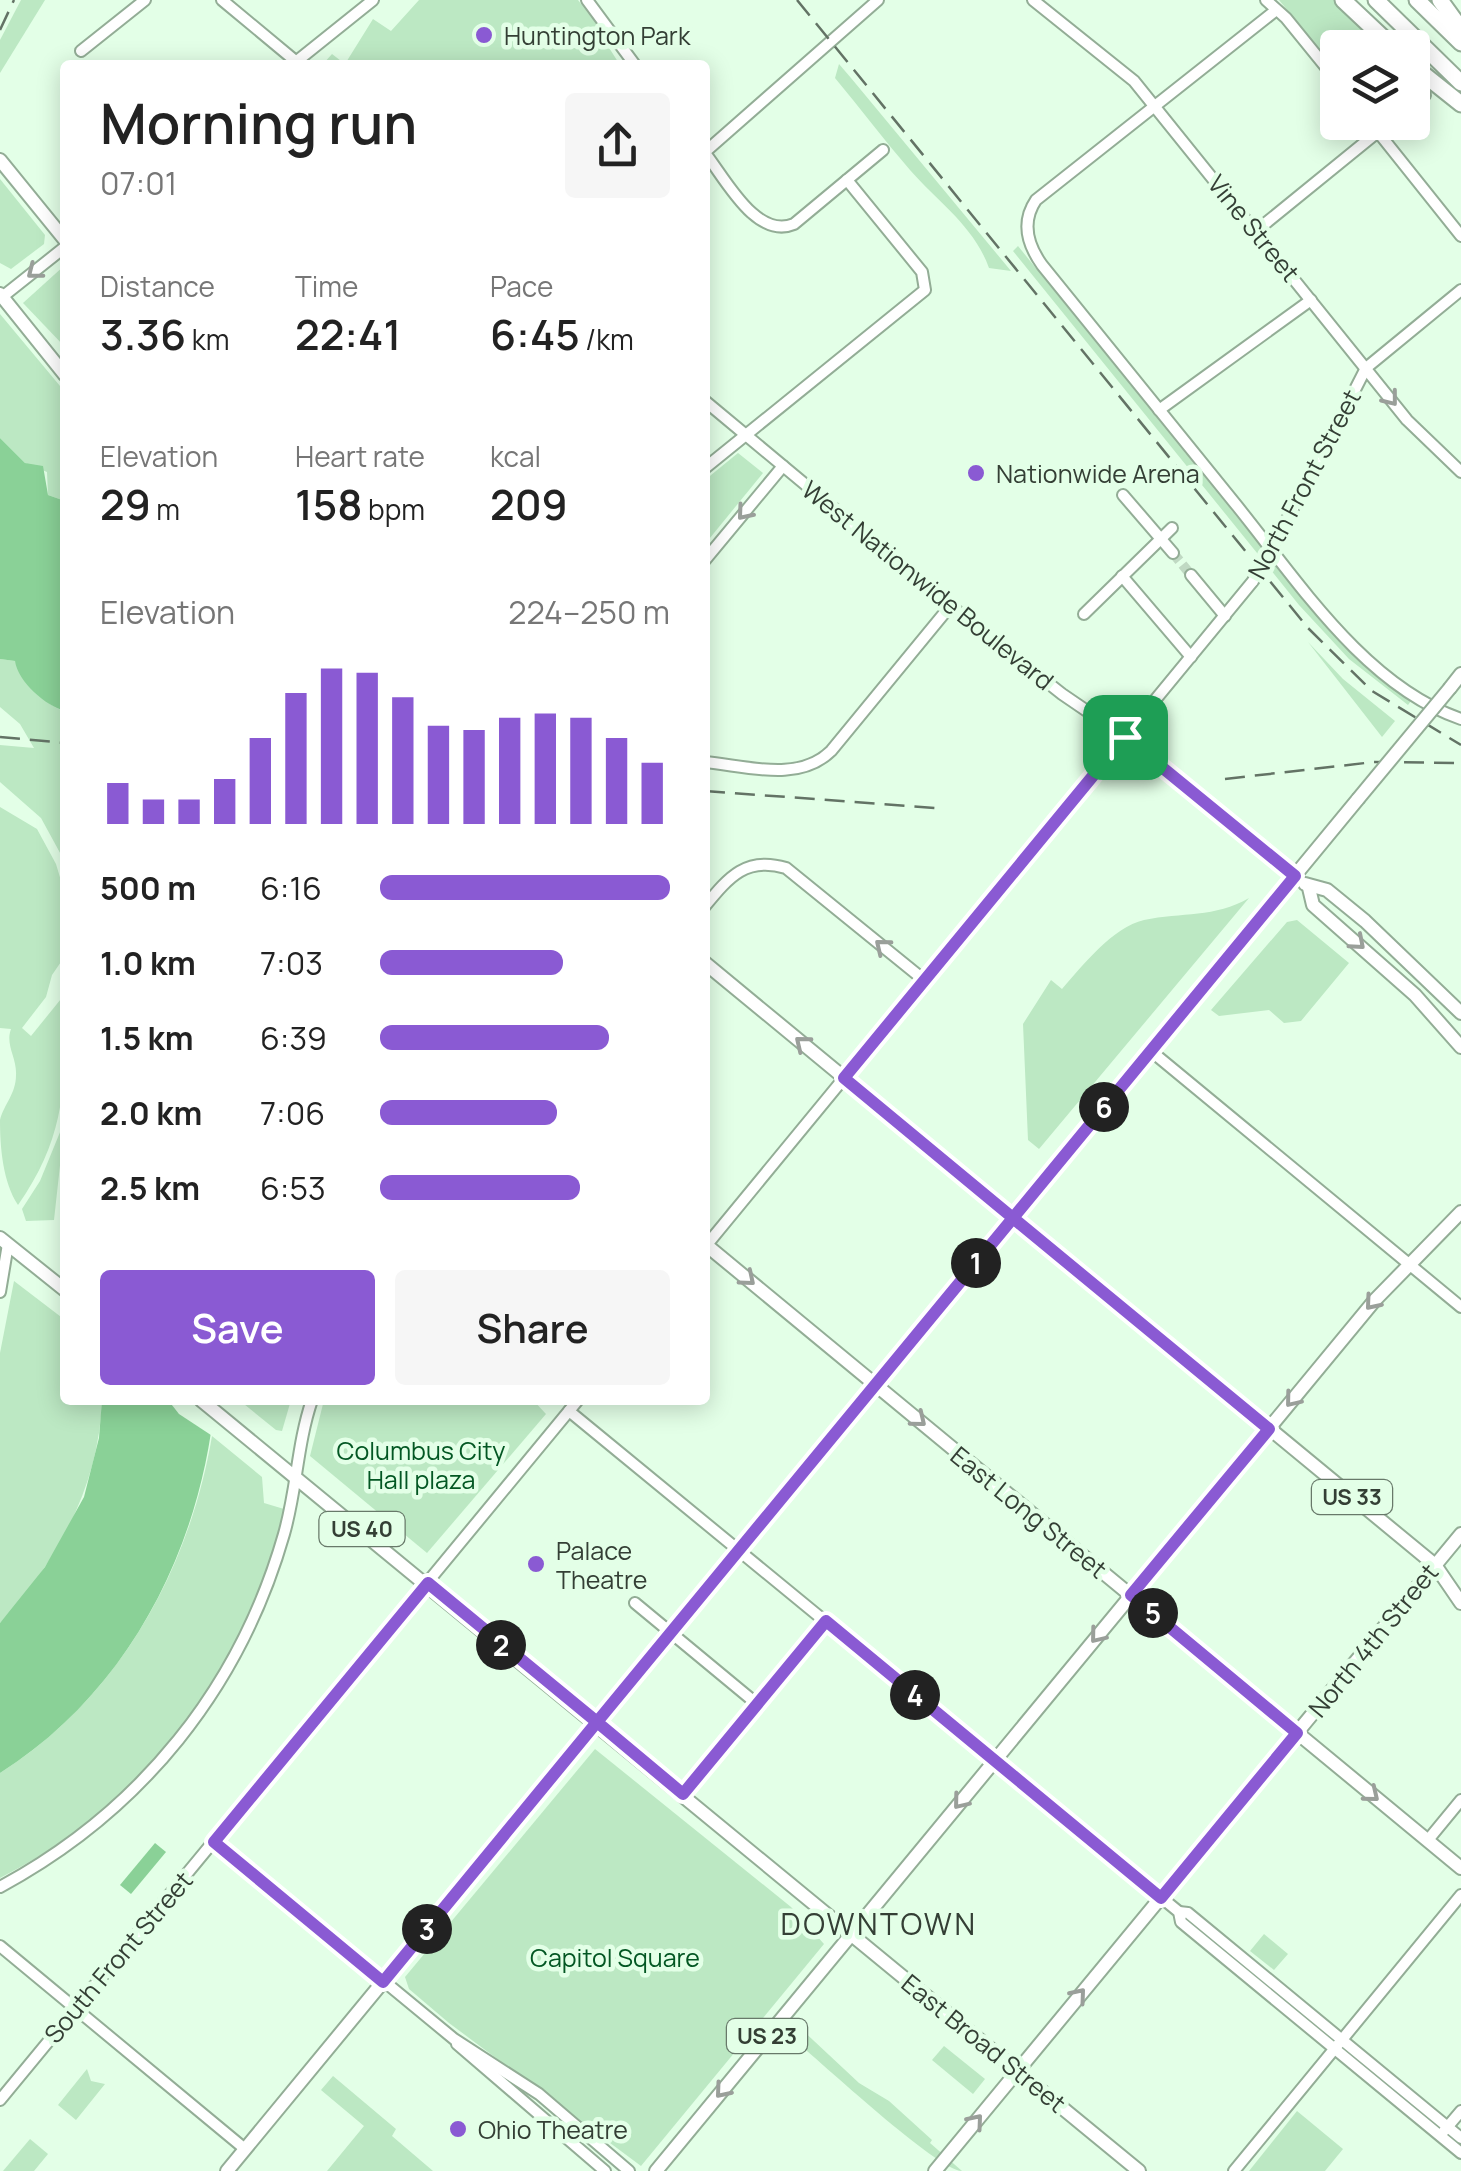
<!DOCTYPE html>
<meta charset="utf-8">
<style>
:root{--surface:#fff;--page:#f6f6f6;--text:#222;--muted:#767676;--accent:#8a5ad3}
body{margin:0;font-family:Manrope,sans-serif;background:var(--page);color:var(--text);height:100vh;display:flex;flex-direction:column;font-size:38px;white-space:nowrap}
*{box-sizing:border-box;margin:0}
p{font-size:32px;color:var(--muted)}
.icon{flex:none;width:55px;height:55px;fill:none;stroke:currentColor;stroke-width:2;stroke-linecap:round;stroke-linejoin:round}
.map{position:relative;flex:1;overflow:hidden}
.panel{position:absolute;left:60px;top:60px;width:650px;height:1345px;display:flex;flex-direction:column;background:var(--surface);border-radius:10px;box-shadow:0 5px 25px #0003}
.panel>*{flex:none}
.tools{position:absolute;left:1320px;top:30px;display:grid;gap:20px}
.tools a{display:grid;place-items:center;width:110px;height:110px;border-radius:10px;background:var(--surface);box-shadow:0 5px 25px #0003;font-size:50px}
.pin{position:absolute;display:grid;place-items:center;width:85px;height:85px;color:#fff;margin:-42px;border-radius:20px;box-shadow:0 5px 15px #0006}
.km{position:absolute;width:50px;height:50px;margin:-25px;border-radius:50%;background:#222;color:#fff;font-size:28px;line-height:50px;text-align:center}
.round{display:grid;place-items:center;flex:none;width:105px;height:105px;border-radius:10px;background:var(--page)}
.headline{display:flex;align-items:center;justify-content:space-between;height:170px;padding:0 40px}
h1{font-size:55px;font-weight:600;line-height:75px}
.stats{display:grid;grid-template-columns:repeat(3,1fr);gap:15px;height:170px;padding:10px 40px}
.stats div{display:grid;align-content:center}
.stats b{font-size:42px;font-weight:600}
.stats small{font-size:28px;font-weight:400}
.stats p{font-size:28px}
.chart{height:280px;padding:20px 40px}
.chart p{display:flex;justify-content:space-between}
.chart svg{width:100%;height:180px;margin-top:10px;stroke:var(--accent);stroke-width:6}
.cta{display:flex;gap:20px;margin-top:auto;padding:20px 40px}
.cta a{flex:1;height:115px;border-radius:10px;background:var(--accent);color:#fff;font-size:40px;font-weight:600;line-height:115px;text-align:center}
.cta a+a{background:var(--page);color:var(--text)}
ul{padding:0 40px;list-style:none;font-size:32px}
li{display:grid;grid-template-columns:160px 120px 1fr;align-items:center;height:75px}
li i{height:25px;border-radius:12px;background:var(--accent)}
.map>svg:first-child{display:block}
.green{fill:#bce8c3}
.water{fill:#8ad197}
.pier{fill:#e3ffe7}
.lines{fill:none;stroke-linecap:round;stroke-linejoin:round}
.minor-tunnel{stroke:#c0d9c3;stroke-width:10;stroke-dasharray:10 5;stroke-linecap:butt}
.minor-casing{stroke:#93ad96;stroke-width:14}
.major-casing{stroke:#93ad96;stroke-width:16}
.highway-casing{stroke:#93ad96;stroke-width:19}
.minor{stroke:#fff;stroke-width:10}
.major{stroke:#fff;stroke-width:12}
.highway{stroke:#fff;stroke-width:15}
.rail{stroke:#637365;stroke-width:2.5;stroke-dasharray:20 10;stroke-linecap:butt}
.minor-bridge-casing{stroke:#93ad96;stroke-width:14;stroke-linecap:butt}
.major-bridge-casing{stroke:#93ad96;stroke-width:16;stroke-linecap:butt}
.minor-bridge{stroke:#fff;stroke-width:10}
.major-bridge{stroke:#fff;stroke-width:12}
.oneway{stroke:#9a9f9a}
.route-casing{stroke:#fff;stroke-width:20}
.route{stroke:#8a5ad3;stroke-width:12}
.poi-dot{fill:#8a5ad3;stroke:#e3ffe7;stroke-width:4}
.labels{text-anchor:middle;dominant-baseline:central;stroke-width:9;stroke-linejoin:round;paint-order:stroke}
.shield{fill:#e3ffe7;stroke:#68796a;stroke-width:2.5}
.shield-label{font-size:22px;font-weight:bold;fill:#343f35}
.poi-label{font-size:25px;fill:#343f35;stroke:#e3ffe7;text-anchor:start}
.street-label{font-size:25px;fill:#343f35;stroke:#e3ffe7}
.park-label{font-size:25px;fill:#035723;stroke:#e3ffe7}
.quarter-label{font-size:30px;letter-spacing:2.5px;fill:#343f35;stroke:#e3ffe7}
</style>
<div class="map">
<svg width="1461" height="2171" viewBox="0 0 1461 2171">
<rect width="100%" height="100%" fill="#e3ffe7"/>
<g class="green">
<polygon points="21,0 45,0 0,73 0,40"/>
<polygon points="419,0 578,0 609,40 606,43 620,65 323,64 332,54 345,64 373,19 391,31"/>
<polygon points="1279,0 1334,0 1365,30 1345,47 1338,48 1329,61"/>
<path d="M839,64l12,14 160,193 -22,-3c-15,-42 -51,-66 -79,-98 -26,-30 -50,-62 -75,-92z"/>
<polygon points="0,179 45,235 44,244 11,269 0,263"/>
<polygon points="1018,246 1300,595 1368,668 1411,701 1408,705 1349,659 1299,605 1013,251"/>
<polygon points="65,265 65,347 23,303"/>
<polygon points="0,314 65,392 65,501 48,495 47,472 25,463 0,438"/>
<polygon points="738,453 763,473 705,544 705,480"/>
<polygon points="1308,642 1343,679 1395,721 1382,737"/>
<path d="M0,659l15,2c12,19 27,44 50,50v151l-24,-44 -41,-36v-37l34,3 -14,-24 -20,-17z"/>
<path d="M0,807l37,22 19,35 9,30v62l-13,19 -6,22 -24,31 9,8 34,-42c0,84 4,138 -47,211 -15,-23 -18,-57 -18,-85 4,-16 16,-26 16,-45 1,-17 -11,-30 -5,-46l-11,-1z"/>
<path d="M1249,898l-210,251 -11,-9 -5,-116 28,-44 11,9c20,-23 51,-62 82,-69 38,-8 71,-2 105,-22z"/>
<polygon points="1297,920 1349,963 1301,1021 1284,1023 1269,1010 1219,1016 1211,1010 1287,922"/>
<polygon points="65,1120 54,1220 26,1221 22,1209 40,1181"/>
<path d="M14,1281l51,39v80h37c-3,86 -44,161 -102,223v-270z"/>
<polygon points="239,1400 291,1400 282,1431 276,1430"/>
<polygon points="324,1400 533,1400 546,1414 427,1553 310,1456"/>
<path d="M212,1436l50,41 2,26 20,6c-37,159 -138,295 -284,369v-105c117,-74 189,-201 212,-337z"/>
<polygon points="595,1749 791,1907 824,1944 641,2166 449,2023 409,1989 405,1977"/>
<polygon points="1264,1934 1288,1954 1274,1970 1250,1951"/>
<path d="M798,2026l61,57 30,18 43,39 -2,3 32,28c-24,0 -142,-110 -169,-132z"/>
<polygon points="944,2046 985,2079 973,2094 932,2060"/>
<polygon points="87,2069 91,2081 105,2084 76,2120 58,2105"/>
<polygon points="333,2076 396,2129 392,2136 433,2171 327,2171 364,2126 321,2090"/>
<polygon points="1297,2111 1343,2149 1325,2171 1249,2171"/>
<polygon points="30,2139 48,2154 34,2171 3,2171"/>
</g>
<g class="water">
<path d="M0,438l25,25 18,3 5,29 17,6v210c-19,-5 -47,-29 -50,-50l-15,-2z"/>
<path d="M102,1400h113c-14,149 -87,292 -215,373v-150l45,-56 39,-70 15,-59z"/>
<polygon points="155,1843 166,1852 131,1894 120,1885"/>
</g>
<polygon class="pier" points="168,1400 220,1400 217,1439 179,1414"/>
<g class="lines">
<polyline class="minor-tunnel" points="1173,553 1191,575"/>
<g class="minor-casing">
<g id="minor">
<polyline points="222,0 299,64"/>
<polyline points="587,0 635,65"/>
<polyline points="1033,0 1134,81 1407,420 1461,472"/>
<polyline points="1266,0 1286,18 1338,82"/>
<path d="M1275,11l-239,189c-15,22 -9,44 6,65 64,78 127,158 191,236 63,77 130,184 228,218"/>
<polyline points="81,51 145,0"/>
<polyline points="292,65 373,0"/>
<polyline points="1412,105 1425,95"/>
<polyline points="1370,122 1461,236"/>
<polyline points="705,152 878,0"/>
<path d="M705,153c20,25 51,87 89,71l89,-74"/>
<polyline points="1256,231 1390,122"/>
<polyline points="2,297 65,247"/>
<polyline points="705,401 962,615 1062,694 1125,737 1295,876"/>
<polyline points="1159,410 1311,300"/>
<polyline points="705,468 925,290 922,272 847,180"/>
<polyline points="1313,472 1366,368 1461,290"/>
<polyline points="1123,495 1173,553"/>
<polyline points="705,560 783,466"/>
<polyline points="1191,575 1225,616"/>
<polyline points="1122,576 1191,657"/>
<polyline points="1084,614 1172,528"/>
<path d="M705,762c42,4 93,21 126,-11l120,-146"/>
<path d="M705,906c24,-29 41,-50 81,-38l138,112"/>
<polyline points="1151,1051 1461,1307"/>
<polyline points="705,1247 1253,581"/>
<polyline points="0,1292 8,1244"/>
<polyline points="569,1411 1179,1912 1181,1922 1461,2153"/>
<polyline points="635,1603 757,1704"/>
<polyline points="683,1793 825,1621"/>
<polyline points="1428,1840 1461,1800"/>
<polyline points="214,1841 454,2039 539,2094 629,2171"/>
<path d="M0,1887c141,-76 240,-199 284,-353 13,-45 13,-90 28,-134"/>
<polyline points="1179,1912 1188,1913 1461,2138"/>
<polyline points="0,1946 245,2149"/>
<polyline points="457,2044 605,2171"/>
<polyline points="0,2100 578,1400"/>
<polyline points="1444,2131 1461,2111"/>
<polyline points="1234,2171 1461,1895"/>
</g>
</g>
<g class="major-casing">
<g id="major">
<polyline points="0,160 65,240"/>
<polyline points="0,294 65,375"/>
<polyline points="1450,688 1461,674"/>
<polyline points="1305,884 1327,890 1365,921 1461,1013"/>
<polyline points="1309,888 1313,905 1415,995 1461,1047"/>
<polyline points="705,963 1435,1565 1461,1603"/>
<polyline points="0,1238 65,1290"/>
<polyline points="705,1244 1461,1868"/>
<polyline points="201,1400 1139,2171"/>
<polyline points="227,2171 1358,799"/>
<polyline points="656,2171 1375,1300 1461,1212"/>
<polyline points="935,2171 1461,1534"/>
</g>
</g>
<g class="highway-casing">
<g id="highway">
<polyline points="1343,0 1394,48"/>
<polyline points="1376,0 1461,83"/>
<polyline points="1417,0 1461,43"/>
<polyline points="1440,0 1461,29"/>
<polyline points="1412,65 1461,104"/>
</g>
</g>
<use href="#minor" class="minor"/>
<use href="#major" class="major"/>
<use href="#highway" class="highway"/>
<g class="rail">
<polyline points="797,0 1308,628 1372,691 1461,745"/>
<polyline points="0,30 14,0"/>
<polyline points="0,737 65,743"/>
<polyline points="1225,779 1374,762 1461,763"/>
<polyline points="705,791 936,808"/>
</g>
<g class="minor-bridge-casing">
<polyline id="minor-bridge" points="1253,581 1313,472"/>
</g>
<g class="major-bridge-casing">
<polyline id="major-bridge" points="1358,799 1450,688"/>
</g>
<use href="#minor-bridge" class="minor-bridge"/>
<use href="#major-bridge" class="major-bridge"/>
</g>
<defs><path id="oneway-chevron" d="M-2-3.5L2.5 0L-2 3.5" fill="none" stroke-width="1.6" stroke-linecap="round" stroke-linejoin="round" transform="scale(2.5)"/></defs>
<g class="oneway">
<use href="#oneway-chevron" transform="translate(34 272) rotate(142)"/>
<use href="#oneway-chevron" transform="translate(1391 399) rotate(52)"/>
<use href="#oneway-chevron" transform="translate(744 513) rotate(130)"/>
<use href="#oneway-chevron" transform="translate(1358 943) rotate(41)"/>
<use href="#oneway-chevron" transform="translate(882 946) rotate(-141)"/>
<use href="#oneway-chevron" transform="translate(802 1043) rotate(-141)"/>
<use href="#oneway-chevron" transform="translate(748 1279) rotate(40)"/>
<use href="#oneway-chevron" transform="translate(1372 1303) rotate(130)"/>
<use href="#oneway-chevron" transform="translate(1292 1400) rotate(129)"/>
<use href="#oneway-chevron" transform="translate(919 1420) rotate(39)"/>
<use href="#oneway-chevron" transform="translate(1097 1636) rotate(129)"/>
<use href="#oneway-chevron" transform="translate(1372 1795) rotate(39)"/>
<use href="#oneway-chevron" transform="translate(960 1802) rotate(129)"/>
<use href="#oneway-chevron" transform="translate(1079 1995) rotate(-50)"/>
<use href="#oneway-chevron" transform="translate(722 2091) rotate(130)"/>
<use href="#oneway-chevron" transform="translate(976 2121) rotate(-50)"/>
</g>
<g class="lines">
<g class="route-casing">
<polyline id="route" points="1125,737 844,1078 1013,1218 597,1722 428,1583 214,1842 383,1982 597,1722 683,1794 826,1621 1161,1898 1297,1733 1131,1595 1269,1429 1013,1218 1295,876 1125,737"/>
</g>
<use href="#route" class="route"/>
</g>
<g class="poi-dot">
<circle cx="484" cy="35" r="10"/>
<circle cx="976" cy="473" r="10"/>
<circle cx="536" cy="1564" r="10"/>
<circle cx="458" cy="2129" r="10"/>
</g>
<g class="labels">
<g class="shield">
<rect x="1312" y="1480" width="80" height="34" rx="8"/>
<rect x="319.5" y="1512" width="85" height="34" rx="8"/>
<rect x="727" y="2019" width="80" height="34" rx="8"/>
</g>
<g class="shield-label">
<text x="1352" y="1497">US 33</text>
<text x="362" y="1529">US 40</text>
<text x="767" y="2036">US 23</text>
</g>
<g class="poi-label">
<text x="504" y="35">Huntington Park</text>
<text x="996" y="473">Nationwide Arena</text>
<text x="556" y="1550">Palace<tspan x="556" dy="29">Theatre</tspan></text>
<text x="478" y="2129">Ohio Theatre</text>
</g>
<g class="street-label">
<text transform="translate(1254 228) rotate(51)">Vine Street</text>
<text transform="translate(1304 484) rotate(-62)">North Front Street</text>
<text transform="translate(928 585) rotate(39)">West Nationwide Boulevard</text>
<text transform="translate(1029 1512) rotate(39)">East Long Street</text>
<text transform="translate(1373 1640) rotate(-51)">North 4th Street</text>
<text transform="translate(118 1957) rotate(-50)">South Front Street</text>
<text transform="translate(984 2043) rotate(39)">East Broad Street</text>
</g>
<g class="park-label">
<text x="421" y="1450">Columbus City<tspan x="421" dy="29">Hall plaza</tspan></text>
<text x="615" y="1957">Capitol Square</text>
</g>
<g class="quarter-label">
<text x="879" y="1923">DOWNTOWN</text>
</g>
</g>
</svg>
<div class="tools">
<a><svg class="icon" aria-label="layers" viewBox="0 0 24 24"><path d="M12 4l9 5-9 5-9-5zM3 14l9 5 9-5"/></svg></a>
</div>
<div class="pin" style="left:1125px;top:737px;background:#1e9e55"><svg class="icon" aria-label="arrive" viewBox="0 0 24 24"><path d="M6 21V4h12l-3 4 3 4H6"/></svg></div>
<b class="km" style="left:976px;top:1263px">1</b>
<b class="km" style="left:501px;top:1645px">2</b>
<b class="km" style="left:427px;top:1929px">3</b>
<b class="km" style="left:915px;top:1695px">4</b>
<b class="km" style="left:1153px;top:1613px">5</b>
<b class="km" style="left:1104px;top:1107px">6</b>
<section class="panel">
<div class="headline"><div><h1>Morning run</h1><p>07:01</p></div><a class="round"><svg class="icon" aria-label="share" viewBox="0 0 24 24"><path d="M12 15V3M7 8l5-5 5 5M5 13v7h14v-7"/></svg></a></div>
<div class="stats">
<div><p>Distance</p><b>3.36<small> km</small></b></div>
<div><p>Time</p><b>22:41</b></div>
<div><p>Pace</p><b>6:45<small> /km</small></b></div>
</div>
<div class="stats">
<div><p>Elevation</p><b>29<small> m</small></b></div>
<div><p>Heart rate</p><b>158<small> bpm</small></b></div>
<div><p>kcal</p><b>209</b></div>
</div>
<div class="chart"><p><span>Elevation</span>224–250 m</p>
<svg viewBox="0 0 160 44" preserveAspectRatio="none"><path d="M5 44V34M15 44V38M25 44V38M35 44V33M45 44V23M55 44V12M65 44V6M75 44V7M85 44V13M95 44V20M105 44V21M115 44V18M125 44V17M135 44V18M145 44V23M155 44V29"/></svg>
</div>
<ul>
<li><b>500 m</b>6:16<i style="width:100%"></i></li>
<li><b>1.0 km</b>7:03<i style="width:63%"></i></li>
<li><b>1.5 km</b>6:39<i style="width:79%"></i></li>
<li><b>2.0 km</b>7:06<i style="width:61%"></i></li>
<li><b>2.5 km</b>6:53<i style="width:69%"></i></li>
</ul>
<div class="cta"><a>Save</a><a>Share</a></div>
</section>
</div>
